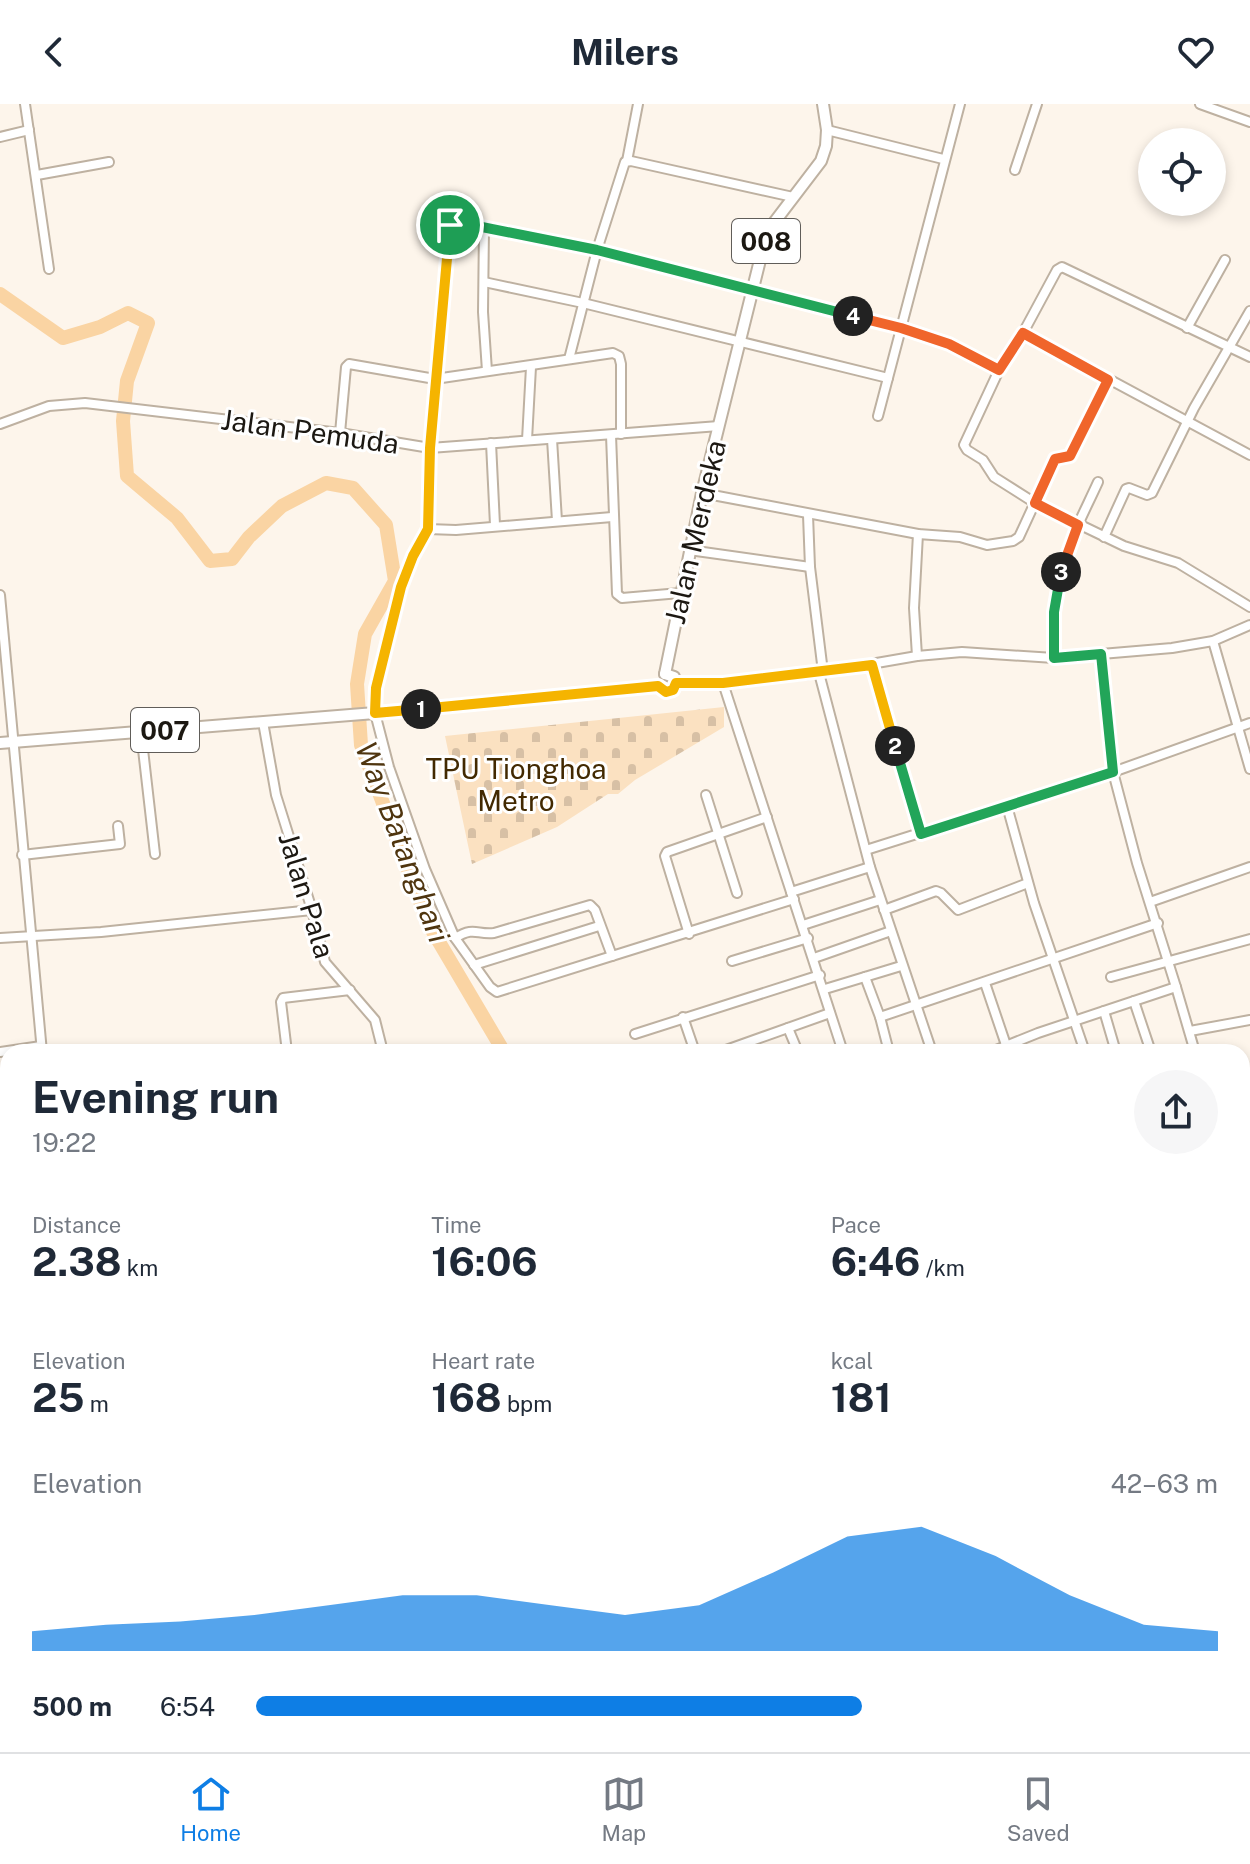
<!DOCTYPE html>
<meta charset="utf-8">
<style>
:root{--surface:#fff;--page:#f6f6f7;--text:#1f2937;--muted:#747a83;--line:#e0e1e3;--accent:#0e7ee5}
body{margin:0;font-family:"Public Sans",sans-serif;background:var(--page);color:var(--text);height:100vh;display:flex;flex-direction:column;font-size:30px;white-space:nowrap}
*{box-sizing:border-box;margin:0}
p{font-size:26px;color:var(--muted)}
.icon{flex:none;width:44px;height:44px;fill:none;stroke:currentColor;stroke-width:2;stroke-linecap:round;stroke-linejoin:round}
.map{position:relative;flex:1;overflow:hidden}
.details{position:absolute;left:0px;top:940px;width:1250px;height:708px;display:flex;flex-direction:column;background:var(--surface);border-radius:24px 24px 0 0;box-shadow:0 4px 12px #0003}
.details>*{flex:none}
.tools{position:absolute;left:1138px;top:24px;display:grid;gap:16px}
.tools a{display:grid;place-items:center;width:88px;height:88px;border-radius:50%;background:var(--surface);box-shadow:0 4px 12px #0003;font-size:40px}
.pin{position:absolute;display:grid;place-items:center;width:68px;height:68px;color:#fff;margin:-34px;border:4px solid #fff;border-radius:50%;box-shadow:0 2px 8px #0007}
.km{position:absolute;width:40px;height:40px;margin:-20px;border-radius:50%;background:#222;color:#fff;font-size:22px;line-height:40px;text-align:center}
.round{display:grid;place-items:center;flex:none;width:84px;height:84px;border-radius:42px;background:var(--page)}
.headline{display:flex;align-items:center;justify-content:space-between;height:136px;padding:0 32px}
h1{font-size:44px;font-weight:700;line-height:60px}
.stats{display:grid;grid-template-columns:repeat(3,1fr);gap:12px;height:136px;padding:8px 32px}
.stats div{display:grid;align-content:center}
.stats b{font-size:40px;font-weight:700}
.stats small{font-size:22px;font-weight:400}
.stats p{font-size:22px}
.chart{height:224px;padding:16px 32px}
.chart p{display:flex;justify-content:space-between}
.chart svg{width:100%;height:144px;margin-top:8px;fill:var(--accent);opacity:.7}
ul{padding:0 32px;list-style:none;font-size:26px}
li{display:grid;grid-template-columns:128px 96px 1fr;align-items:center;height:60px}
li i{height:20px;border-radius:10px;background:var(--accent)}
header{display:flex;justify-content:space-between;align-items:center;height:104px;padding:0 32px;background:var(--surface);font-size:36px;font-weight:700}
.tab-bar{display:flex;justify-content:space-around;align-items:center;height:112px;border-top:2px solid var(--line);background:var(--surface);font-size:22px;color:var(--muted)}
.tab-bar a{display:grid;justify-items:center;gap:4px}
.tab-bar .current{color:var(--accent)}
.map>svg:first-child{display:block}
.cemetery{fill:url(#cemetery-stones)}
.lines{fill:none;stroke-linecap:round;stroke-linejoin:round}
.river{stroke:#fad4a3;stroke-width:14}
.minor-casing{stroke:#beb1a1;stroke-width:12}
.major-casing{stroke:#beb1a1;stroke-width:14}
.minor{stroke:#fff;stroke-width:8}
.major{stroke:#fff;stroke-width:10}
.split-1-casing{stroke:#fff;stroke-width:16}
.split-2-casing{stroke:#fff;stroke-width:16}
.split-3-casing{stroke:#fff;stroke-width:16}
.split-4-casing{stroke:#fff;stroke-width:16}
.split-5-casing{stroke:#fff;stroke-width:16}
.split-1{stroke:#f5b400;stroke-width:10}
.split-2{stroke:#f5b400;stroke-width:10}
.split-3{stroke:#22a559;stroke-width:10}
.split-4{stroke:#f0652b;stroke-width:10}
.split-5{stroke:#22a559;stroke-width:10}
.labels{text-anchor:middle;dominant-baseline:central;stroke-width:6;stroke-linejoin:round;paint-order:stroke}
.shield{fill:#fff;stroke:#605d59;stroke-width:2}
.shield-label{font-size:26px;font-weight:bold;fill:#1c1812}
.street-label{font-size:28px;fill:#1c1812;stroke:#fff}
.park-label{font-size:28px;fill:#422901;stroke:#fff}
.water-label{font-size:30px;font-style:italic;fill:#4f350f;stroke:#fff}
</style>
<header><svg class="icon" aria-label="back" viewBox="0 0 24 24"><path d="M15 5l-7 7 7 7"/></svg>Milers<svg class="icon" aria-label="heart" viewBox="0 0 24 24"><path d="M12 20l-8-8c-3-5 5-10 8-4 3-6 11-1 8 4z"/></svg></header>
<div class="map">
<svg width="1250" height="1648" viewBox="0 0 1250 1648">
<defs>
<pattern id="cemetery-stones" width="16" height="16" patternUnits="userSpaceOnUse" patternTransform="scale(2)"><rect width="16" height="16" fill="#fbe1c1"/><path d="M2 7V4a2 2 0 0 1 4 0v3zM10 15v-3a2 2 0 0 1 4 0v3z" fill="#d7c0a5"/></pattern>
</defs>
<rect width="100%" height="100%" fill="#fdf5eb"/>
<polygon class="cemetery" points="724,603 724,623 635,676 618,690 608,690 557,723 472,760 445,632"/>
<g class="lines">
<g class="river">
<polyline points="0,190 63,234 100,223 128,209 148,219 127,277 123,317 127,372 177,414 210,457 232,455 249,433 282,402 326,379 353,384 386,421 395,477 365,530 357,580 361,641 429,821 504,948"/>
<polyline points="1011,1648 1013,1640"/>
</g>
<g class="minor-casing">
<g id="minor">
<polyline points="25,0 49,165"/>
<polyline points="1200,0 1250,18"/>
<polyline points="827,26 943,55"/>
<polyline points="0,33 29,26"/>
<polyline points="627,57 638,0"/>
<polyline points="1015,66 1037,0"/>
<polyline points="37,71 109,58"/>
<polyline points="484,124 483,208 487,267"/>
<polyline points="484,178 583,199 888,274"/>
<polyline points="1187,224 1225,156"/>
<polyline points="1023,229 1250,351"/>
<polyline points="1250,253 1062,163 1057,166 1023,229 999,266 964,341 967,346 983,356 994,373 1035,399 1124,442 1178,459 1250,503"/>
<polyline points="569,255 597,146 625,58 631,57 793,93"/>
<polyline points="878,312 960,0"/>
<polyline points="0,320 49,302 85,299 340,329 430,344 719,322"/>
<polyline points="340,329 346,263 349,260 435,275 613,249 619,252 621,260 621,330"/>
<polyline points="611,331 617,490 622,494 680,489"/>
<polyline points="552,335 557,417"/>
<polyline points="527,336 531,263"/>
<polyline points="491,339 495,421"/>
<polyline points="702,389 918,430 960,433 987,441 1013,437 1019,433 1055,355 1070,352 1108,276"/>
<polyline points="808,411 810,463 823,568"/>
<polyline points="428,425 456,426 612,413"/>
<polyline points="1104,433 1126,385 1129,384 1147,391 1152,389 1194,304 1250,207"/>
<polyline points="689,446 810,463"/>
<polyline points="0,491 42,948"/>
<polyline points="1213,537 1250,665"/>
<polyline points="917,552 914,504 918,430"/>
<path d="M1054,554c0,-26 -1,-51 4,-76 7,-35 26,-69 40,-100"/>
<polyline points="872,561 921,730"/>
<polyline points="819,569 870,763 932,948"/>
<polyline points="676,579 723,579 819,569 917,552 962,548 1054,554 1172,544 1213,537 1250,521"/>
<polyline points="723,579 843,948"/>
<polyline points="263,618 276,691 312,806 325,858 375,916 383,948"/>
<polyline points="141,628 155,750"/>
<polyline points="706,691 737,789"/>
<polyline points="1007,702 1034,799 1085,948"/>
<polyline points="866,746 1113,668 1250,619"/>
<polyline points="22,751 120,740 118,722"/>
<polyline points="791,788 870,763"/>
<polyline points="1150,798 1250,763"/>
<polyline points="884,806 936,787 941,789 958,806 1028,779"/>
<polyline points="803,821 880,796"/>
<polyline points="689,830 665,752 667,748 767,713"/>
<polyline points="0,834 101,828 312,806"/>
<path d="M455,834c20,-12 21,-3 39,-5l96,-28 5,5 17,46 182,-57"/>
<polyline points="612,852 497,888 490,883 455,834 425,765 389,663 375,609 376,584 401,483 413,452 428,425 430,344 449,122 457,118 597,146 901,224 949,240 999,266"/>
<polyline points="814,854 891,827"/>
<polyline points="732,857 808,834"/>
<polyline points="474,861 599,822"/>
<polyline points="865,873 880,913 889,948"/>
<polyline points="1111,873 1250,835"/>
<polyline points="985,879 1006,941"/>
<polyline points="1176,883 1195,948"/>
<polyline points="825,885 901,862"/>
<polyline points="1134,897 1151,948"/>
<polyline points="1104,907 1116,948"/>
<polyline points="683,913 695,948"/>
<polyline points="880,913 1158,819"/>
<polyline points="788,924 798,948"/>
<polyline points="1190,927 1250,916"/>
<polyline points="635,930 820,871"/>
<polyline points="0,948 41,942"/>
<polyline points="287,948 281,898 283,894 350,886"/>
<polyline points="714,948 726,946 830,909"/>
<polyline points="991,948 1038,929 1176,883 1137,759 1113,668 1101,550"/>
<polyline points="0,1072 8,1071"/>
<polyline points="1242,1120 1250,1118"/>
<polyline points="0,1292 8,1291"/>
<polyline points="0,1355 8,1354"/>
<polyline points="0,1421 8,1420"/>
<polyline points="0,1506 8,1506"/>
<polyline points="0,1547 8,1547"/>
<polyline points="1242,1553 1250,1551"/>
<polyline points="0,1624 8,1623"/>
<polyline points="1242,1632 1250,1629"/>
<polyline points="228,1640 228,1648"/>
<polyline points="345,1640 346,1648"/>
<polyline points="454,1640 454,1648"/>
<polyline points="552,1640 552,1648"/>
<polyline points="773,1640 774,1648"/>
<polyline points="1088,1640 1089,1648"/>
<polyline points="1194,1646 1214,1640"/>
<polyline points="258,1648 327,1640"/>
<polyline points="957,1648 976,1646"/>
</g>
</g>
<g class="major-casing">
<g id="major">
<polyline points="665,570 702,389 762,148 773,120 821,57 826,42 827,26 823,0"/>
<polyline points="658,582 666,588 675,583 674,573 665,570"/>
<polyline points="0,639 375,609 658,582"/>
</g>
</g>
<use href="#minor" class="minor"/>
<use href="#major" class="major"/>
</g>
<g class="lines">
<g class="split-1-casing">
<polyline id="split-1" points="421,605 375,609 376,584 401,483 413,452 428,425 430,344 450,121"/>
</g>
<g class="split-2-casing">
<polyline id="split-2" points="421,605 658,582 666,588 673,586 676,579 723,579 872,561 895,642"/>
</g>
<g class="split-3-casing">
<polyline id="split-3" points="895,642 921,730 1113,668 1101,550 1054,554 1054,508 1061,468"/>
</g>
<g class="split-4-casing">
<polyline id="split-4" points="853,212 901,224 949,240 999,266 1023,229 1108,276 1070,352 1055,355 1035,399 1078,421 1061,468"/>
</g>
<g class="split-5-casing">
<polyline id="split-5" points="450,121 457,118 597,146 853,212"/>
</g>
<use href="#split-1" class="split-1"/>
<use href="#split-2" class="split-2"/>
<use href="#split-3" class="split-3"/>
<use href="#split-4" class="split-4"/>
<use href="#split-5" class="split-5"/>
</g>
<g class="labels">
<g class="shield">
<rect x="732" y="115" width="68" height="44" rx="6"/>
<rect x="131" y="604" width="68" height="44" rx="6"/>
</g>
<g class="shield-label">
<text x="766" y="137">008</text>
<text x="165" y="626">007</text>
</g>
<g class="street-label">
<text transform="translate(310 327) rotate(8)">Jalan Pemuda</text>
<text transform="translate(695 428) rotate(-77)">Jalan Merdeka</text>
<text transform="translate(307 791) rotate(73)">Jalan Pala</text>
</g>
<g class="park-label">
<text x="516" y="664">TPU Tionghoa<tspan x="516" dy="32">Metro</tspan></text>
</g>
<g class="water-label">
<text transform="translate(403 738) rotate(69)">Way Batanghari</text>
</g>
</g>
</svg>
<div class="tools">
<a><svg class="icon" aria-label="locate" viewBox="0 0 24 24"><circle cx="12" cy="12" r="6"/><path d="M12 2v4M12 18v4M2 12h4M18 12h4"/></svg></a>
</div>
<div class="pin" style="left:450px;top:121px;background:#1e9e55"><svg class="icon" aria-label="arrive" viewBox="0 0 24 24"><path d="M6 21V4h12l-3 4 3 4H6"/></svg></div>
<b class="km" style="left:421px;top:605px">1</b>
<b class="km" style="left:895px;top:642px">2</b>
<b class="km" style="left:1061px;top:468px">3</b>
<b class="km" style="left:853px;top:212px">4</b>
<section class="details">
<div class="headline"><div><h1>Evening run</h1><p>19:22</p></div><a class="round"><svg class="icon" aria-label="share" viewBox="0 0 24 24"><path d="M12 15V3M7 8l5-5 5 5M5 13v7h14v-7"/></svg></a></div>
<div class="stats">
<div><p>Distance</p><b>2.38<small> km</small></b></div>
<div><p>Time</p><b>16:06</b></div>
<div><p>Pace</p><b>6:46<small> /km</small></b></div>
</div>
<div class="stats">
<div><p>Elevation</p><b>25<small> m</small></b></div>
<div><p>Heart rate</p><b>168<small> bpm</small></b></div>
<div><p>kcal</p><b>181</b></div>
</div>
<div class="chart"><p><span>Elevation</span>42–63 m</p>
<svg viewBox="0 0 160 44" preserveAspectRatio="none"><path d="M0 44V38L10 36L20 35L30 33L40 30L50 27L60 27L70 30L80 33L90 30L100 20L110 9L120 6L130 15L140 27L150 36L160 38V44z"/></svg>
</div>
<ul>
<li><b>500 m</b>6:54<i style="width:63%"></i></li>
</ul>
</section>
</div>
<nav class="tab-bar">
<a class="current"><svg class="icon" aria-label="home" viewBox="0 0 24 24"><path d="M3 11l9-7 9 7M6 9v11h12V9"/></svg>Home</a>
<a><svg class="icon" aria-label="map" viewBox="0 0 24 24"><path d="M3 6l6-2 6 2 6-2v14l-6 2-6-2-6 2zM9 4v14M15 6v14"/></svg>Map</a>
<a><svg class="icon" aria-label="saved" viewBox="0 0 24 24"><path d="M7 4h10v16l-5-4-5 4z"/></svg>Saved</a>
</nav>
